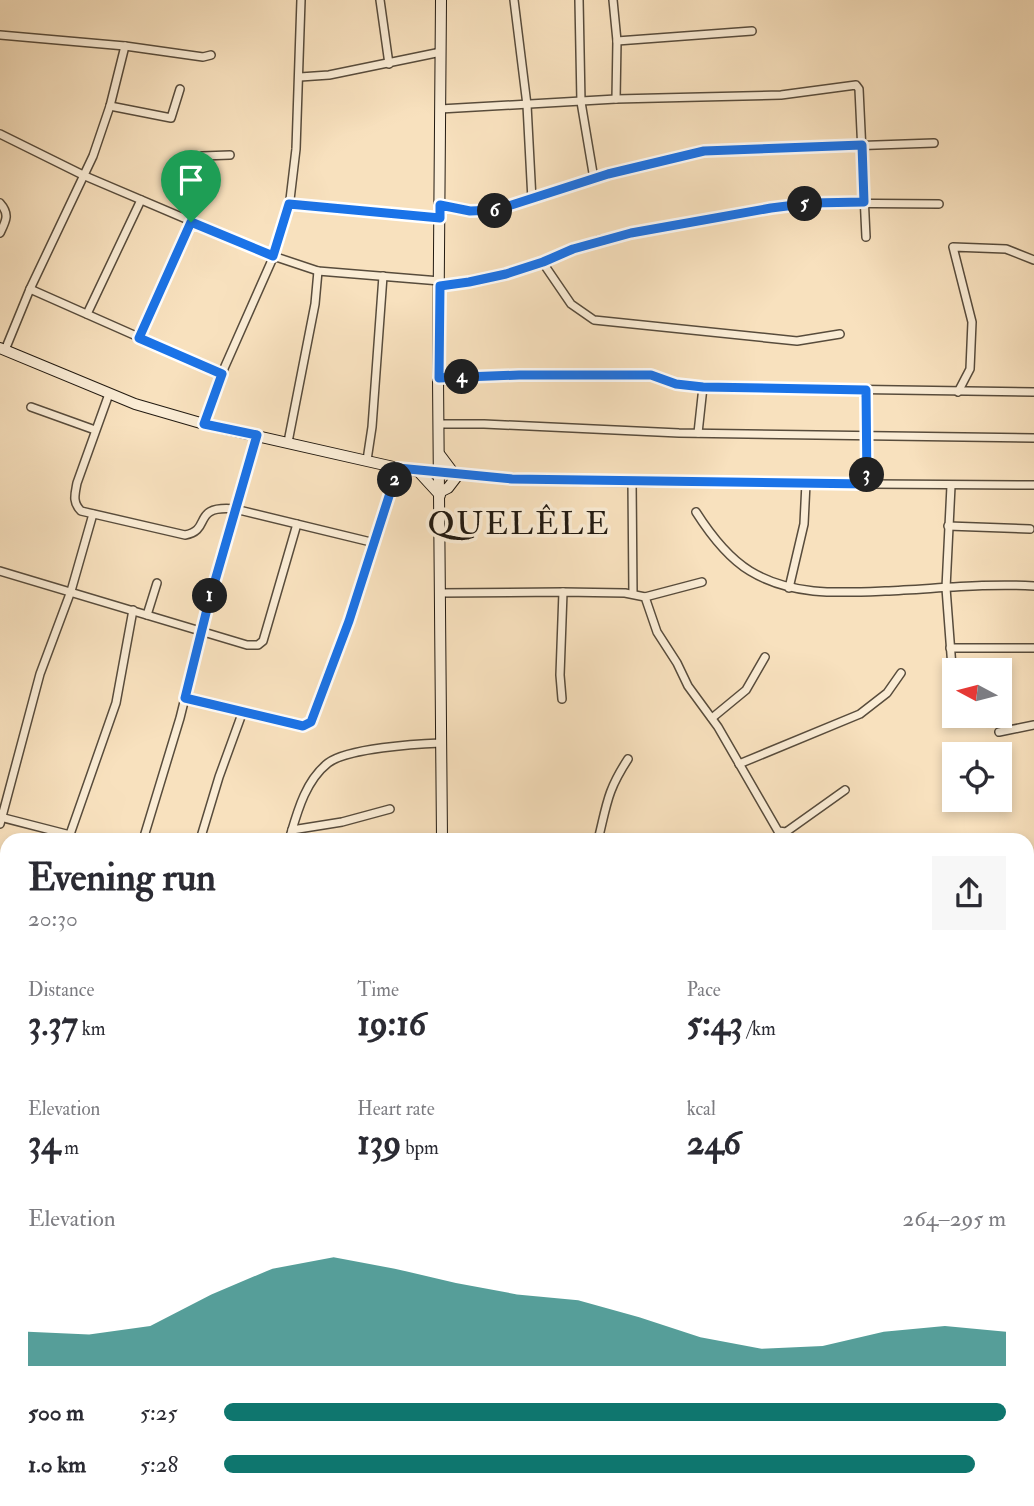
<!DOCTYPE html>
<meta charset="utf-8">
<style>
:root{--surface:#fff;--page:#f7f7f7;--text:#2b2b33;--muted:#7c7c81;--accent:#0f766e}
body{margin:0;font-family:"IM FELL Double Pica",serif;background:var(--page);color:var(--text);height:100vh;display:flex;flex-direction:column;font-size:26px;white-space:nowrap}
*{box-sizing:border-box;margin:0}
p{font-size:23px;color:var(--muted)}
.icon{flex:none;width:38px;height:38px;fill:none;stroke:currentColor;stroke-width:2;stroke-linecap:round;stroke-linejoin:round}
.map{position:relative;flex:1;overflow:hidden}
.drawer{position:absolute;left:0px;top:833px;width:1034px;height:674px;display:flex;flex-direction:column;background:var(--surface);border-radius:21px 21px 0 0;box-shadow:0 4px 10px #0003}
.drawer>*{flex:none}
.needle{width:46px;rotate:277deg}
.tools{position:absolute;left:942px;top:658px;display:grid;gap:14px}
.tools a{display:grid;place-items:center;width:70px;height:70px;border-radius:0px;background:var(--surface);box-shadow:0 4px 10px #0003;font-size:35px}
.pin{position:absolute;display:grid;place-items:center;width:60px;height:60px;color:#fff;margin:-72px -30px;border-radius:50% 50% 50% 0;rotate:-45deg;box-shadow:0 0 7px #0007}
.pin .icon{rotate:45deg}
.km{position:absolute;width:35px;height:35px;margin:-18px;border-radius:50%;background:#222;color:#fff;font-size:19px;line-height:35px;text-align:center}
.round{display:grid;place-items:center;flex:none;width:74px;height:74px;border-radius:0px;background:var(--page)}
.overview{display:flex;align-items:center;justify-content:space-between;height:119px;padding:0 28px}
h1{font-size:38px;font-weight:800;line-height:52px}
.stats{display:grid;grid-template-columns:repeat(3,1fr);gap:10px;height:119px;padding:7px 28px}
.stats div{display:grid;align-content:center}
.stats b{font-size:35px;font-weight:800}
.stats small{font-size:19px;font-weight:400}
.stats p{font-size:19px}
.chart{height:196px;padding:14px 28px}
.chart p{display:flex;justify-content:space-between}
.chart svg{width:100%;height:126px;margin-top:7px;fill:var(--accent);opacity:.7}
ul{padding:0 28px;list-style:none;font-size:23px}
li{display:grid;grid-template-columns:112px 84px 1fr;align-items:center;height:52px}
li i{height:18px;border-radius:9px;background:var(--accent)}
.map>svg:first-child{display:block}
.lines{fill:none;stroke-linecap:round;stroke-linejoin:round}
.stream{stroke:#776955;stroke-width:2}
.street-casing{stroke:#584c3c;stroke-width:10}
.secondary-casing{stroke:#221a11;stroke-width:12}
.street{stroke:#faecd5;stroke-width:7}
.secondary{stroke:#faecd5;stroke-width:10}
.route-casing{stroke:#fff;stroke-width:14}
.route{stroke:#1a73e8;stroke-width:9}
.labels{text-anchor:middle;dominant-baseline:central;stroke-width:7;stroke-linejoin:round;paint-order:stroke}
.neighbourhood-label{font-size:32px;letter-spacing:2px;fill:#221a11;stroke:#faecd5}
</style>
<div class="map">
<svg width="1034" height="1506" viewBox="0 0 1034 1506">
<rect width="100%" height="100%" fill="#f8e1be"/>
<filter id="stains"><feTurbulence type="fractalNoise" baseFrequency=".00286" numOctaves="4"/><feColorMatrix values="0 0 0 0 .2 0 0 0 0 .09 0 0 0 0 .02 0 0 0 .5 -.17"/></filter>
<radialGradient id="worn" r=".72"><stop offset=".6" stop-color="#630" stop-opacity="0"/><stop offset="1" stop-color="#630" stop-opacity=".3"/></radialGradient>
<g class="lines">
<polyline class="stream" points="1027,1217 1034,1225"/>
<g class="street-casing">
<g id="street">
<polyline points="380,0 389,64"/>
<polyline points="514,0 527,105 532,200"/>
<polyline points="579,0 581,102 594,179"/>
<polyline points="613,0 617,41 616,99"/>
<polyline points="0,35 125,46 203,57 211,55"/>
<polyline points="617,41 752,31"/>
<polyline points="300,77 329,75 441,52"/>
<polyline points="110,106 171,118 180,89"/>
<polyline points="440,109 616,99 781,95 856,85 859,89 866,237"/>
<polyline points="0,134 85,176 273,256 318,271 440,281"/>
<path d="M0,203c10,11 6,18 0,30"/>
<polyline points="289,204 440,218"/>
<polyline points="440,205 470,211 496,210 608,174 704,151 934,143"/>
<polyline points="543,263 571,304 594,320 797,341 840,334"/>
<path d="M440,286c35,-4 69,-11 102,-23 19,-7 37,-16 57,-23l172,-32 40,-5 128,1"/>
<polyline points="30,289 222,374"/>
<polyline points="87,314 141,200"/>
<polyline points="139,338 191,222 194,162 202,156 230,155"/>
<polyline points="5,350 30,289 93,156 110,106 125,46"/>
<polyline points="438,378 519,375 651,375 676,384 703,387 1034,392"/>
<polyline points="866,390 867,484"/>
<polyline points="958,392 970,369 972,322 953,247 1006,249 1034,260"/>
<path d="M109,394l-32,89c-2,11 -5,19 4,28l104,24c28,-5 5,-30 50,-26l140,34"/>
<polyline points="31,407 95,430"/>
<polyline points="204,424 218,382 276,251 289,208 296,149 301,0"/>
<polyline points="439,424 484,424 679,433 1034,438"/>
<polyline points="698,433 703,387"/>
<polyline points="288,442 315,304 318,271"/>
<polyline points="367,460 372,427 383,276"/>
<polyline points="440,474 590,482 1034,485"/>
<polyline points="632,481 633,594"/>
<polyline points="951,486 946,588 954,694"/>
<path d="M696,512c14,22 31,45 54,59 41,25 89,22 135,20 49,-2 100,-8 149,-5"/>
<polyline points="948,526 1030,529"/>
<polyline points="0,571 247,645 258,645 263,641 297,524"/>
<polyline points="789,588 804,524 806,483"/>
<polyline points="439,593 563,592 625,593 645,597 657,632 677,663 688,686 718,727 778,831 786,832 845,790"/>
<polyline points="645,597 702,582"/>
<polyline points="147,615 157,583"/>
<polyline points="950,648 1034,648"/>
<polyline points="185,698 303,726 311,722 349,621 398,468"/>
<polyline points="562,699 560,675 563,592"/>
<polyline points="712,718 746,690 765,657"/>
<polyline points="999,732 1034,725"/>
<polyline points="739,764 860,714 887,693 901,673"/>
<polyline points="0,817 70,835 78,840"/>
<polyline points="0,824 40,674 71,591 93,514"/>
<polyline points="292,830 342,822 390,809"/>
<polyline points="68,840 116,703 133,610"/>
<polyline points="143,840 180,718 208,605 257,435"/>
<polyline points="200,840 219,777 243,711"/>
<path d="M289,840c8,-27 16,-59 39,-77 20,-15 88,-19 113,-20"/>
<path d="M598,840c9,-36 9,-49 30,-81"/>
<polyline points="0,1381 7,1376"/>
<polyline points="0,1439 7,1454"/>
<polyline points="30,1500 33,1506"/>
<polyline points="150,1500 152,1506"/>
<polyline points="319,1500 319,1506"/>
<polyline points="389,1500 389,1506"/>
<polyline points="71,1506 86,1500"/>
<polyline points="254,1506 288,1500"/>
</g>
</g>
<g class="secondary-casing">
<g id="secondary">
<polyline points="441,0 438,378 442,840"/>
<polyline points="0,348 135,404 204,424 398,468 440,474"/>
<polyline points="440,455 455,475"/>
<polyline points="418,471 440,495"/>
<polyline points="440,492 448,488 458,475"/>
<polyline points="449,1500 449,1506"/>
</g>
</g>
<use href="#street" class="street"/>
<use href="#secondary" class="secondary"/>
</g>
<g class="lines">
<g class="route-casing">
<polygon id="route" points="862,145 864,202 811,203 771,208 631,233 573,249 543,262 506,274 469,282 440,286 439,378 519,375 651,375 676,384 703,387 866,390 867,484 512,479 398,468 349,621 311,722 303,726 185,698 208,605 257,435 204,424 222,374 139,338 191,222 273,256 289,204 440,218 440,205 470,211 496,210 608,174 704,151"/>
</g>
<use href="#route" class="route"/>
</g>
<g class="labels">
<g class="neighbourhood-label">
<text x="519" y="524">QUELÊLE</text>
</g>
</g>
<rect width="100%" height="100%" filter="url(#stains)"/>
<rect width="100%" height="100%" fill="url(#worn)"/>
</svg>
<div class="tools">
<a><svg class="needle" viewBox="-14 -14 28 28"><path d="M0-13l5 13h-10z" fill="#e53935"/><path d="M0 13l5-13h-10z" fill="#7c7c81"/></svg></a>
<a><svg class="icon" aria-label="locate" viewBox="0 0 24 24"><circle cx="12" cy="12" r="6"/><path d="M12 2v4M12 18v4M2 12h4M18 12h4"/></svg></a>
</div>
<div class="pin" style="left:191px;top:222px;background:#1e9e55"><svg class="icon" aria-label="arrive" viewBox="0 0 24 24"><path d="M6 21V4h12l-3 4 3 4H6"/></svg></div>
<b class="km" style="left:210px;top:596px">1</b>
<b class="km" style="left:395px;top:480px">2</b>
<b class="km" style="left:867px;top:475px">3</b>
<b class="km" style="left:462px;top:377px">4</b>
<b class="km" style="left:805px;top:204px">5</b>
<b class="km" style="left:495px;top:211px">6</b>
<section class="drawer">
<div class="overview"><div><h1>Evening run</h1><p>20:30</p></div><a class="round"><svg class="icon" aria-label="share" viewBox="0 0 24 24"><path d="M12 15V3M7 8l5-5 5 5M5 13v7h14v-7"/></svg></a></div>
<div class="stats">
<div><p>Distance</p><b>3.37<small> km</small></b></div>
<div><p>Time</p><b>19:16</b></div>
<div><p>Pace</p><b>5:43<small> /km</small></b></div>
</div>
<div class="stats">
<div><p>Elevation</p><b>34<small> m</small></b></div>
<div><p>Heart rate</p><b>139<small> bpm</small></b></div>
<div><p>kcal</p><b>246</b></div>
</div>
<div class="chart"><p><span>Elevation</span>264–295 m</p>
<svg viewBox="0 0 160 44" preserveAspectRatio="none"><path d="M0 44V32L10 33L20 30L30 19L40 10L50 6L60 10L70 15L80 19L90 21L100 27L110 34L120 38L130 37L140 32L150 30L160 32V44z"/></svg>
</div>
<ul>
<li><b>500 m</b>5:25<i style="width:100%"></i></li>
<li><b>1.0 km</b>5:28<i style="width:96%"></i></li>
</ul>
</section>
</div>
